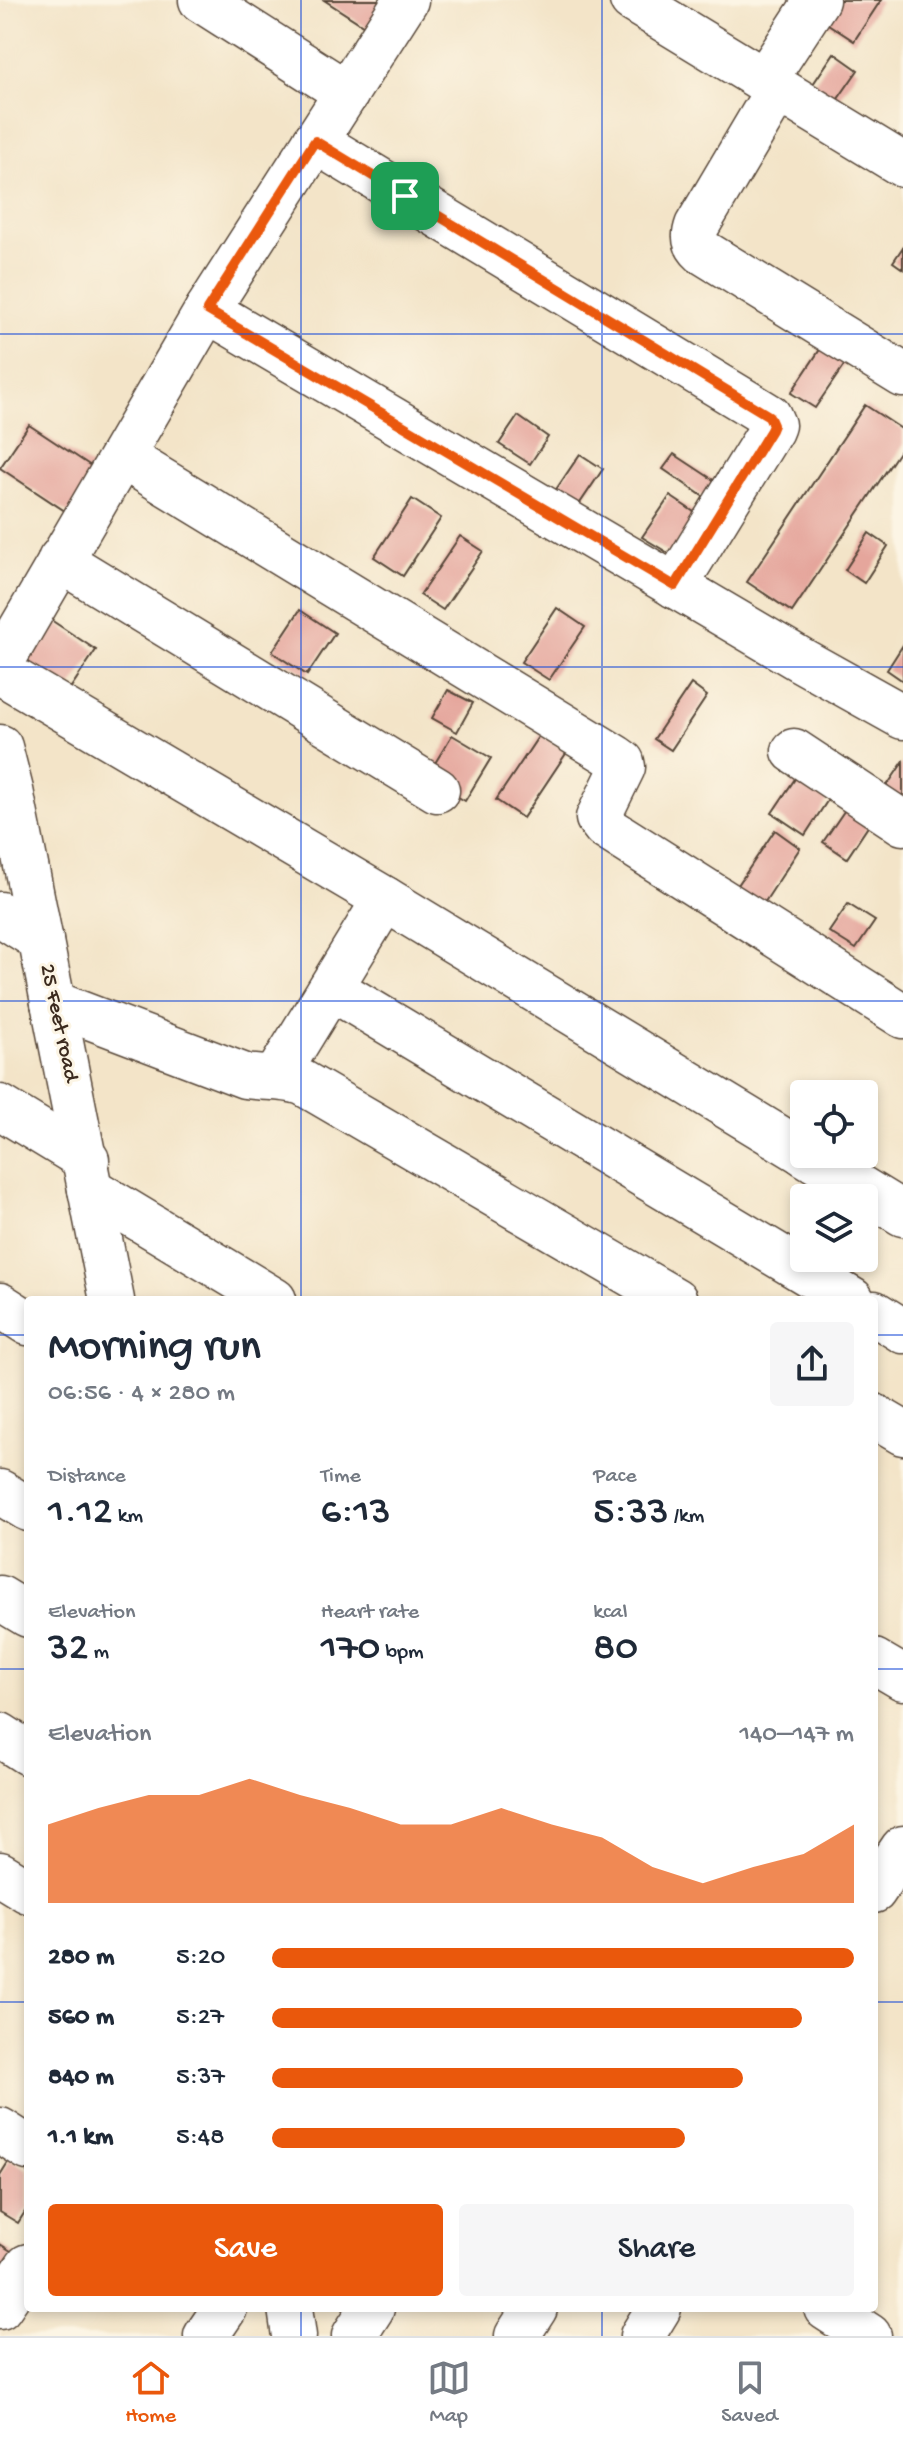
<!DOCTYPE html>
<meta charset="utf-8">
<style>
:root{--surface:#fff;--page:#f6f6f7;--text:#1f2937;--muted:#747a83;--line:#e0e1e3;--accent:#ea580c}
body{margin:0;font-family:"Gochi Hand",sans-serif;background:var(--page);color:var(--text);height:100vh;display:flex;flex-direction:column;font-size:30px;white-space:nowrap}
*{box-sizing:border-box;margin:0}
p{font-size:26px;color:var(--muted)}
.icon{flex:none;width:44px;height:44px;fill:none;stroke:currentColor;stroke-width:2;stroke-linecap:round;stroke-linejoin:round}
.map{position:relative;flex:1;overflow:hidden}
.details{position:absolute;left:24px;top:1296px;width:854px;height:1016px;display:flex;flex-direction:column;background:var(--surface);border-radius:8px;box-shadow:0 4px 12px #0003}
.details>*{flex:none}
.tools{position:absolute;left:790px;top:1080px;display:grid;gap:16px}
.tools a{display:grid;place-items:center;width:88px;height:88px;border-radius:8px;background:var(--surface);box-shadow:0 4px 12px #0003;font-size:40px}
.pin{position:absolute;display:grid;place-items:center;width:68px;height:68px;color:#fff;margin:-34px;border-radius:16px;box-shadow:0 4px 12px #0006}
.round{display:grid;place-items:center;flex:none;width:84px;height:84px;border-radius:8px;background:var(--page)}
.headline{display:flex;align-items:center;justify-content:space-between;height:136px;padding:0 24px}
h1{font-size:44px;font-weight:600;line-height:60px}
.stats{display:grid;grid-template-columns:repeat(3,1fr);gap:12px;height:136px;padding:8px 24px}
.stats div{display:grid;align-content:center}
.stats b{font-size:40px;font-weight:600}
.stats small{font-size:22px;font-weight:400}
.stats p{font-size:22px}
.chart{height:224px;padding:16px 24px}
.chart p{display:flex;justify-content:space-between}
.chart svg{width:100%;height:144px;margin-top:8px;fill:var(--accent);opacity:.7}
.action{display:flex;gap:16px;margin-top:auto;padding:16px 24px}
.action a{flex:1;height:92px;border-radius:8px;background:var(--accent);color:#fff;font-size:32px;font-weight:600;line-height:92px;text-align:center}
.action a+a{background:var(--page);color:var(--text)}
ul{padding:0 24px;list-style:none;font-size:26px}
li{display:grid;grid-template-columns:128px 96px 1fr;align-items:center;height:60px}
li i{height:20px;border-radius:10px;background:var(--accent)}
.menu{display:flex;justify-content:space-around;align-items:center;height:112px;border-top:2px solid var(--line);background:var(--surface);font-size:22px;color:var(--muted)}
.menu a{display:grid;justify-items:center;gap:4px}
.menu .selected{color:var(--accent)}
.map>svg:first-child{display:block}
.building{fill:#e5a69c}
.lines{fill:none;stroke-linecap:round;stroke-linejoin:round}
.minor-casing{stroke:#574638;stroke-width:47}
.minor{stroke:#fff;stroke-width:44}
.route-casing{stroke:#fff;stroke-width:16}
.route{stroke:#ea580c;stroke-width:10}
.grid{fill:none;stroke:#1d4ed8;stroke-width:2;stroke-opacity:0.55}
.labels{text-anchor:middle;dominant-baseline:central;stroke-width:6;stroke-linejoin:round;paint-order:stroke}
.street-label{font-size:22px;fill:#3b2a1e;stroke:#fcf5e5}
</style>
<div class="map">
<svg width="903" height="2336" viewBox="0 0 903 2336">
<rect width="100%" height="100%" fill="#fcf5e5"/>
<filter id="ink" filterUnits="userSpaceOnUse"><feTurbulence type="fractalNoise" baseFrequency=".0125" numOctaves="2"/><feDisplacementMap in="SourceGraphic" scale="16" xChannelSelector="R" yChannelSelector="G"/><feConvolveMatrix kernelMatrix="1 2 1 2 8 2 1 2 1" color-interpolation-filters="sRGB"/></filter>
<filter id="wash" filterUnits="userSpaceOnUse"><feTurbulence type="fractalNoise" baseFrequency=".006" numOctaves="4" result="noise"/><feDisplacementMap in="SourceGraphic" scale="32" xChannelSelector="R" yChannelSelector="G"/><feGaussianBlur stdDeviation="1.8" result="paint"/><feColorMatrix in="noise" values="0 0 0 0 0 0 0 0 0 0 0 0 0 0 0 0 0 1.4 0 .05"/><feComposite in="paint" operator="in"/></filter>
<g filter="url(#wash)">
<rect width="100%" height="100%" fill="#f3e4c8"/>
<g id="blocks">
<g class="building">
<polygon points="324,0 388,0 369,29"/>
<polygon points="840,0 881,0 854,41 825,22"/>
<polygon points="834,53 858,70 833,106 809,90"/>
<polygon points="903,247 903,269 893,262"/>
<polygon points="825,342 849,358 815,408 791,393"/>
<polygon points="865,405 903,430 903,446 792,612 747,582"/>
<polygon points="518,416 548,437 530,464 499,444"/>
<polygon points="29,425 100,472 71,515 0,468"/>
<polygon points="580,454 603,469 576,509 553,494"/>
<polygon points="674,454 718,483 707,499 663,469"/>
<polygon points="670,496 697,514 670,554 642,537"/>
<polygon points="412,499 441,518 403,576 374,557"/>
<polygon points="869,533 888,546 864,583 845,570"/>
<polygon points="460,536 483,551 443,610 420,595"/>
<polygon points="557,608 585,627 549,680 521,662"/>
<polygon points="300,610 335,633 307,675 272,652"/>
<polygon points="51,620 96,650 67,693 22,663"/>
<polygon points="903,645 903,681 887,670"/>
<polygon points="691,684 707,696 671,750 654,739"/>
<polygon points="448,690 473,703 457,732 432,718"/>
<polygon points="540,734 567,752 523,818 496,800"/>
<polygon points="452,735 491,758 465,801 426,778"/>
<polygon points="903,762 903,815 878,799"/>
<polygon points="803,767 835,789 805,835 772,813"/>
<polygon points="853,798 877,813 847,858 823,842"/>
<polygon points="775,830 800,848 757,914 730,897"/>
<polygon points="848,904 875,921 856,949 829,932"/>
<polygon points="10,2159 28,2170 28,2207 18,2223 0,2212 0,2175"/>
<polygon points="0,2244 14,2253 0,2274"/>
</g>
</g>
</g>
<g filter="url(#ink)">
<use href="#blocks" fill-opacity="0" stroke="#574638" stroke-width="2"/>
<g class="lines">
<g class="minor-casing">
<g id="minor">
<polyline points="201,0 347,93"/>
<polyline points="632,0 903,165"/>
<polyline points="764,81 817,0"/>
<path d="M778,89l-81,137c-4,11 -3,18 6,26l200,123"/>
<polyline points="315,141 769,416 773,425 771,430 675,586"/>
<polyline points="207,310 801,660 903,717"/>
<polyline points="123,457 615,757 622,762 623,767 598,818 605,827 903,1016"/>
<polyline points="60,560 437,790"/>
<polyline points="0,665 207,310 406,0"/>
<polyline points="0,672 385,899 804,1153"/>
<polyline points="0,747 11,790 112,1300"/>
<polyline points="794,751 903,823"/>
<polyline points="0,914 41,940"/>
<polyline points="331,988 852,1300"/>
<path d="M53,1003l192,73c20,3 39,0 58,7l372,217"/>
<polyline points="276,1077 385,899"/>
<polyline points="0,1107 87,1160"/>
<polyline points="805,1154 903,1214"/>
<polyline points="90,1189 274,1300"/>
<polyline points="0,1305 28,1323"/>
<polyline points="874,1313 903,1331"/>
<polyline points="874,1416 903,1433"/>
<polyline points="0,1492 28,1509"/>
<polyline points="0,1598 28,1615"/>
<polyline points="874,1661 903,1678"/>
<polyline points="0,1735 28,1753"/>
<polyline points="0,1874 28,1891"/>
<polyline points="874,1891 903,1848"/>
<polyline points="0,2130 28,2148"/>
<polyline points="0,2307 28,2266"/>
<polyline points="290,2308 294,2336"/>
<polyline points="826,2308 869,2336"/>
<polyline points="206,2336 225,2308"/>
<polyline points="354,2336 372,2308"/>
<polyline points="517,2336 535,2308"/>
<polyline points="642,2336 659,2308"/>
</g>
</g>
<use href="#minor" class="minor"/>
</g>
</g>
<g class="lines" filter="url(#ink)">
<g class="route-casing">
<polygon id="route" points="315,141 769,416 773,425 771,430 675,586 207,310"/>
</g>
<use href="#route" class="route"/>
</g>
<path class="grid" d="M301,0v1300M602,0v1300M0,334h903M0,667h903M0,1001h903M0,1335h28M874,1335h29M0,1669h28M874,1669h29M0,2002h28M874,2002h29M301,2308v28M602,2308v28"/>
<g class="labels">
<g class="street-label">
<text transform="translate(58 1023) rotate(78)">25 Feet road</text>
</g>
</g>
</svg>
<div class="tools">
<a><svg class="icon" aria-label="locate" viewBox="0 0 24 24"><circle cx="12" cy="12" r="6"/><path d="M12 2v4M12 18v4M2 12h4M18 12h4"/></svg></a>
<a><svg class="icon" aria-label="layers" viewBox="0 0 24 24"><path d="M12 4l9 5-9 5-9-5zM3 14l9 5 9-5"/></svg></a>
</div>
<div class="pin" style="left:405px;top:196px;background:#1e9e55"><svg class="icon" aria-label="arrive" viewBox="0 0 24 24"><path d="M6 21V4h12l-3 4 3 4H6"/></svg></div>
<section class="details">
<div class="headline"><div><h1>Morning run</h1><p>06:56 · 4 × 280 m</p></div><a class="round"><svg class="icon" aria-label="share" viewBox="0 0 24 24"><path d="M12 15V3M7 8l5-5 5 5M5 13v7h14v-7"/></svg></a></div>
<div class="stats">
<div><p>Distance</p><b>1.12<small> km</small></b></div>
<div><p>Time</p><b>6:13</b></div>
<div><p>Pace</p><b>5:33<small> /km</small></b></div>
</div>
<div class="stats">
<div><p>Elevation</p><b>32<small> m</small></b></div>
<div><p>Heart rate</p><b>170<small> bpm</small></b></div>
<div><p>kcal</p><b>80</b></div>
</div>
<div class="chart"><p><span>Elevation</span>140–147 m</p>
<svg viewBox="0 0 160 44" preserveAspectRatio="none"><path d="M0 44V20L10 15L20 11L30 11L40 6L50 11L60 15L70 20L80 20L90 15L100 20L110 24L120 33L130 38L140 33L150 29L160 20V44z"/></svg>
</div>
<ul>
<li><b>280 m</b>5:20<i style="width:100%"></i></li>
<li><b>560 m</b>5:27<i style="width:91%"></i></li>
<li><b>840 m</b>5:37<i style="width:81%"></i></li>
<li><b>1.1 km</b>5:48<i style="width:71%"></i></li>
</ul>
<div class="action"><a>Save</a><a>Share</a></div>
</section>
</div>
<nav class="menu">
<a class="selected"><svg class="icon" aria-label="home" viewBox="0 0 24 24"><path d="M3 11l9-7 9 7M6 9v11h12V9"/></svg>Home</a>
<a><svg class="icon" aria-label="map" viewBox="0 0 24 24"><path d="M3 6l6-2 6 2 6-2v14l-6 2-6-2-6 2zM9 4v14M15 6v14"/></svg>Map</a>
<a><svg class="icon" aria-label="saved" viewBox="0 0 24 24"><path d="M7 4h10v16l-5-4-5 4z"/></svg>Saved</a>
</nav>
